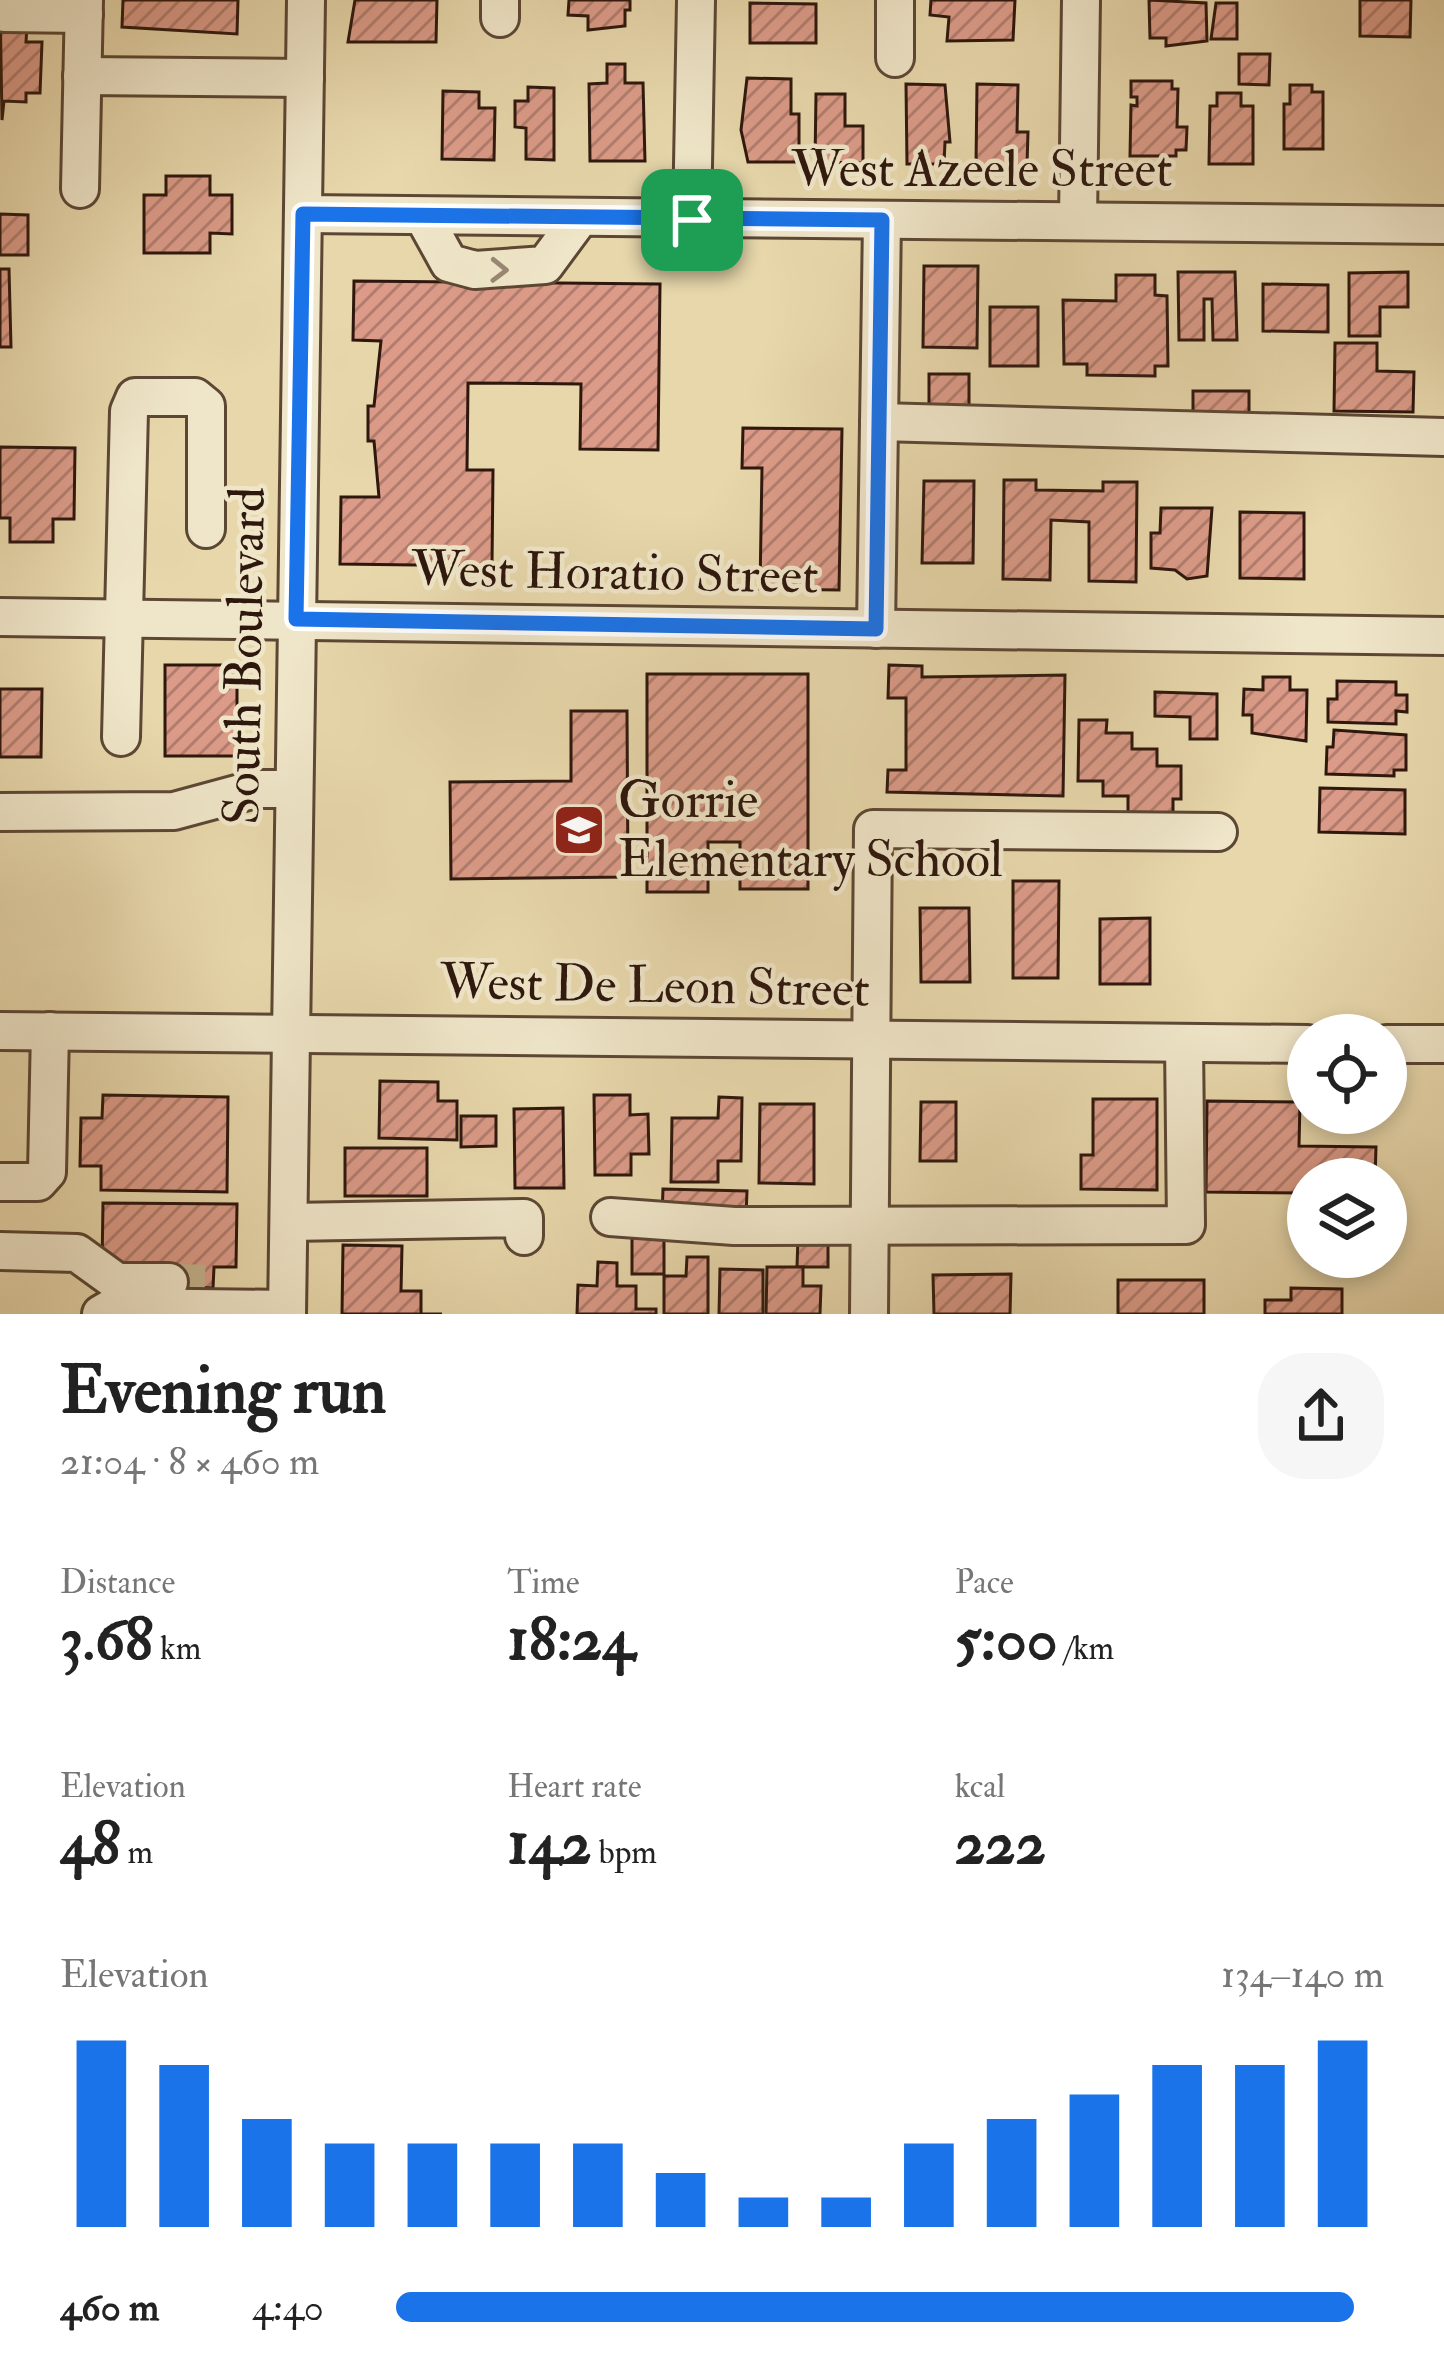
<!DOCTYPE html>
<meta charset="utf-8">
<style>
:root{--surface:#fff;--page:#f6f6f6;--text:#222;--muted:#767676;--accent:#1a73e8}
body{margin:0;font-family:"IM FELL Double Pica",serif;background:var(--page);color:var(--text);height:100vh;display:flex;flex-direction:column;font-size:45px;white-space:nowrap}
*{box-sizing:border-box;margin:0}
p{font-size:39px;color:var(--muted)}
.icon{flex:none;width:66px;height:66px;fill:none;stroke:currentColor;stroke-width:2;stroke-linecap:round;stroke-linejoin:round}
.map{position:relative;height:1314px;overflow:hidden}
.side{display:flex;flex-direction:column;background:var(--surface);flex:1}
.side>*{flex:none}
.tools{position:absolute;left:1287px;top:1014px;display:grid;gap:24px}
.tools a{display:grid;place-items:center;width:120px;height:120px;border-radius:50%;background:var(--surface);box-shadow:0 6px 18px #0003;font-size:60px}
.pin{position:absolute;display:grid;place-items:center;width:102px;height:102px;color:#fff;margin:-51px;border-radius:24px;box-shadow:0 6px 18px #0006}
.round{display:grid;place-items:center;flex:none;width:126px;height:126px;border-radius:48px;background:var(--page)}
.summary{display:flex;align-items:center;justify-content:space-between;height:204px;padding:0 60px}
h1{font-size:66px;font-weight:700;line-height:90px}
.figures{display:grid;grid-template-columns:repeat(3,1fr);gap:18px;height:204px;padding:12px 60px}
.figures div{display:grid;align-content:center}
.figures b{font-size:60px;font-weight:700}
.figures small{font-size:33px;font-weight:400}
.figures p{font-size:33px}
.chart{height:336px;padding:24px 60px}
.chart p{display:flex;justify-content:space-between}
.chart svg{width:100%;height:216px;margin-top:12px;stroke:var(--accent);stroke-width:6}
ul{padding:0 60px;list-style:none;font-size:39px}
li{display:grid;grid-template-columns:192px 144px 1fr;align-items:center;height:90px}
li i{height:30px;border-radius:15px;background:var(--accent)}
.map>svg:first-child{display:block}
.building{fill:url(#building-hatch);stroke:#2e170d;stroke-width:3}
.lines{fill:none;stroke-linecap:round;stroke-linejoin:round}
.minor-tunnel{stroke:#c2b18b;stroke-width:36;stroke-dasharray:36 18;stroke-linecap:butt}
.minor-casing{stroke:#5c4734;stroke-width:42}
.minor{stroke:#efe5c8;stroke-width:36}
.oneway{stroke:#988874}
.route-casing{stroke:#fff;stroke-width:24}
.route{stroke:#1a73e8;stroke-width:15}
.labels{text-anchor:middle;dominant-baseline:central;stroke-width:9;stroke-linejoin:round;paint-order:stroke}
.street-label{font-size:51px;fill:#2e170d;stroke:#efe5c8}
.poi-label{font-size:51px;fill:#2e170d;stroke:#efe5c8;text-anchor:start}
</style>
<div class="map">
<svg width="1444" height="1314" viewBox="0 0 1444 1314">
<defs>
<pattern id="building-hatch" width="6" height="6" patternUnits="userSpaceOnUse" patternTransform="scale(3)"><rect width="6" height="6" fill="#db9b88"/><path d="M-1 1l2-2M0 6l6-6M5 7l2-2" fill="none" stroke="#b27d6e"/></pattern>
</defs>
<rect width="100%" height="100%" fill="#e7d7ab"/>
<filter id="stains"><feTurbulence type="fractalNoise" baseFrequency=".00167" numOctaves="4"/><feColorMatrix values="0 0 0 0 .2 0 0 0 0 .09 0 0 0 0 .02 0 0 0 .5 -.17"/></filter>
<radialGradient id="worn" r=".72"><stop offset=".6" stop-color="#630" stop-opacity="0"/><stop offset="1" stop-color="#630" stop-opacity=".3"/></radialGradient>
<g class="building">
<polygon points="0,0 27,26 26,42 42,42 40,93 26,93 26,102 4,101 2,120"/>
<polygon points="123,0 238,0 237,34 122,27"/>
<polygon points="355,0 437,0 436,42 348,42"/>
<polygon points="569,0 630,0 630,10 625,10 625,26 588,30 588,16 568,15"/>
<polygon points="931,0 1015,0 1013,40 947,41 949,17 930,15"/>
<polygon points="1149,0 1206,3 1207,41 1166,46 1166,38 1150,38"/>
<polygon points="1360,0 1411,0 1410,37 1360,36"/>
<polygon points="750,3 816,4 816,43 750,43"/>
<polygon points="1216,3 1237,3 1237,39 1211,39"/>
<polygon points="1239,54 1270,54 1269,85 1239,84"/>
<polygon points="607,64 625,64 625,83 643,83 645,161 590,161 589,84 607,83"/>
<polygon points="747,78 791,79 791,114 799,114 799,162 748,162 741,130"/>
<polygon points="1131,81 1172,81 1172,89 1178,89 1177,127 1187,127 1186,150 1176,150 1176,156 1130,156 1131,105 1137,106 1137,97 1131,97"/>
<polygon points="906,84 945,85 950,142 945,142 944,164 907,164"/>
<polygon points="977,84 1018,85 1017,132 1028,132 1027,165 976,165"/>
<polygon points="1290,85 1312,85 1312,92 1323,92 1323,149 1284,149 1284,104 1290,104"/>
<polygon points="528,87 554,88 554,160 526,159 526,128 515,127 515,101 528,101"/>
<polygon points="443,91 479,92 479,108 495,108 494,160 442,159"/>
<polygon points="1217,93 1241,93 1241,106 1253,106 1253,164 1209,164 1210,106 1217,106"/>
<polygon points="816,94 845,94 845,126 863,126 863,163 815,162"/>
<polygon points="166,176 210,176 210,195 232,195 232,234 210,233 210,253 144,253 144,195 166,195"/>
<polygon points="0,214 28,215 28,255 0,255"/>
<polygon points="924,266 978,266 977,348 923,347"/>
<polygon points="0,269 9,269 11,347 0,347"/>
<polygon points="1178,272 1235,272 1237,340 1213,340 1212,299 1204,299 1204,340 1179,340"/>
<polygon points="1408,272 1408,307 1380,307 1380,336 1349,336 1349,273"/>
<polygon points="1116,275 1155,275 1155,295 1167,296 1168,366 1155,366 1155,376 1087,375 1087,364 1064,364 1063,300 1116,301"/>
<polygon points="354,281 660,284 658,450 580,449 581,384 468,383 467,470 493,470 492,566 340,564 341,497 379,497 374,441 368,441 368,406 374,406 381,341 353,340"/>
<polygon points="1263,284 1328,285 1328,332 1263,331"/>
<rect x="990" y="307" width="48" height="59"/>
<polygon points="1335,343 1377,343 1377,371 1414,372 1413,412 1334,411"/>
<rect x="929" y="374" width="40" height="38"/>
<polygon points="1193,391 1249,391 1249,418 1193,417"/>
<polygon points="743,428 842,429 839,590 760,589 762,468 742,468"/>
<polygon points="0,447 75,448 74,519 53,519 53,542 10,542 10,518 0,518"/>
<polygon points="1004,480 1036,480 1036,490 1103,491 1103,482 1137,482 1136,582 1089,581 1089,522 1051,520 1050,580 1003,579"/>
<polygon points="924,481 974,481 973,563 922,563"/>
<polygon points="1161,508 1212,508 1207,576 1187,579 1175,570 1151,568 1151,533 1160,533"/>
<polygon points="1240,512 1304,513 1304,579 1240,578"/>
<rect x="165" y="665" width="72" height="91"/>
<polygon points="889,665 922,666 922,677 1065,675 1063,796 887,792 888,770 906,770 906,698 888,698"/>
<polygon points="647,674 808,674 808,889 740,889 740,842 708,842 708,892 647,892"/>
<polygon points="1263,677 1290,677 1290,690 1307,690 1306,741 1252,733 1252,715 1243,715 1244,689 1263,690"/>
<polygon points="1337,681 1396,682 1396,695 1407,695 1407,712 1396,711 1396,724 1328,722 1328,699 1337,699"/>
<polygon points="0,689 42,689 41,757 0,757"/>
<polygon points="1155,692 1217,694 1217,739 1190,739 1190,717 1155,716"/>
<polygon points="571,711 627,711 628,877 451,879 450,782 571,781"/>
<polygon points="1079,720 1107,720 1106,733 1132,733 1132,749 1157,749 1157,766 1181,766 1181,799 1173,799 1173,813 1128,812 1128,796 1103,796 1103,781 1078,781"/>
<polygon points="1334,730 1406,735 1406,770 1394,770 1394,776 1326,774 1327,747 1333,747"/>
<polygon points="1320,788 1405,790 1405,834 1319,832"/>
<polygon points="1013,881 1059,881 1058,978 1013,978"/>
<polygon points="920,908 969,908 970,982 921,982"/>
<polygon points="1150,918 1150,984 1100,984 1100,919"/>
<polygon points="380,1081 438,1082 438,1101 457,1101 457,1140 379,1138"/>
<polygon points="103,1095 228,1097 227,1192 101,1190 101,1166 80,1166 81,1118 102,1118"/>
<polygon points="594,1095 630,1095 630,1115 648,1114 649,1154 631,1154 631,1175 595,1175"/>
<polygon points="719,1097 742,1098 741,1161 718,1161 718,1182 671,1182 672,1118 718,1118"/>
<polygon points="1093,1099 1157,1099 1157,1190 1081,1189 1081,1155 1093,1155"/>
<polygon points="1207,1101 1300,1102 1299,1146 1376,1147 1375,1179 1308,1179 1308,1193 1206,1192"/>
<polygon points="921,1102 956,1102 956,1161 920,1161"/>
<polygon points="760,1104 814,1104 814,1184 759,1183"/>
<polygon points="563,1108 564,1188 515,1188 514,1109"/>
<polygon points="461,1116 496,1116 496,1146 461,1147"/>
<rect x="345" y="1148" width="82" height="48"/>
<polygon points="663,1189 747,1191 746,1217 662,1215"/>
<polygon points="103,1203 237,1204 236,1267 214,1267 213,1288 169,1287 102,1266"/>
<polygon points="632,1232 664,1233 664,1274 632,1274"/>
<polygon points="798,1237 828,1237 828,1267 797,1267"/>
<polygon points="343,1245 402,1246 401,1291 421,1291 421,1314 442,1314 342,1314"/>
<polygon points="687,1257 708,1257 708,1314 664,1314 664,1276 686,1276"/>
<polygon points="598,1262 617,1263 617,1286 636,1286 636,1309 656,1309 656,1314 577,1314 578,1285 597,1286"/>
<polygon points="767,1267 803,1267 803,1286 821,1286 820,1314 766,1314"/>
<polygon points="720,1269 763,1270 763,1314 719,1314"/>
<polygon points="1011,1274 1010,1314 934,1314 933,1275"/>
<rect x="1118" y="1280" width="86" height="34"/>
<polygon points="1291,1288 1342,1289 1342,1314 1265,1314 1265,1300 1291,1300"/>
</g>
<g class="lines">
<polyline class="minor-tunnel" points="169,1282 213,1283"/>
<g class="minor-casing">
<g id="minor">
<polyline points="500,0 500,18"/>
<polyline points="4,13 84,14"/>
<polyline points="895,58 895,0"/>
<polyline points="82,76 305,78"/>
<polyline points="80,189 84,0"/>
<polyline points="303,214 1444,225"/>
<polyline points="423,216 449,263 475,270 545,265 579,219"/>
<polyline points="1078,219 1081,0"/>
<polyline points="692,220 696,0"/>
<polyline points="879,422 1444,437"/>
<polyline points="0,617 1444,636"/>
<polyline points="876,629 882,220"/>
<polyline points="121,737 129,411 135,397 195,397 206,406 206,529"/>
<polyline points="0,812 174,811 255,789 294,789"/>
<polyline points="0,1031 1308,1044"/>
<polyline points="1386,1044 1444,1044"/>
<polyline points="0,1182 38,1182 47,1172 50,1031"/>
<polyline points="610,1217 734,1226 1186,1225 1184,1043"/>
<polyline points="289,1222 524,1218 524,1236"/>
<polyline points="0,1251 77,1253 117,1282 169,1282"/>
<polyline points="101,1314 113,1307 287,1309"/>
<polyline points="287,1314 306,0"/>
<polyline points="869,1314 873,829 1218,832"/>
</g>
</g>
<use href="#minor" class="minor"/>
</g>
<defs><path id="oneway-chevron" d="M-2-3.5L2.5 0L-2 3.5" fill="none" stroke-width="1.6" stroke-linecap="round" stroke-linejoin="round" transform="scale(3)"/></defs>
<use class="oneway" href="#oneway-chevron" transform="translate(499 270) rotate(1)"/>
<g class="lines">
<g class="route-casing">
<polygon id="route" points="303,214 882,220 876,629 296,619"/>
</g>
<use href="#route" class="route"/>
</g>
<defs>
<g id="school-square" transform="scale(2.7)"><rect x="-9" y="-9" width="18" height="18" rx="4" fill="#8f2418" stroke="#efe5c8"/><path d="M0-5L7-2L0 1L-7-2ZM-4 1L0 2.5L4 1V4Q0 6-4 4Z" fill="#fff"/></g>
</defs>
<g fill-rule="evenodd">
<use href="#school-square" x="579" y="830"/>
</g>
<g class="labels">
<g class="street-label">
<text x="982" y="170">West Azeele Street</text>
<text transform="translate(615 573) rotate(1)">West Horatio Street</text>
<text transform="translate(245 656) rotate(-89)">South Boulevard</text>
<text transform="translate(655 986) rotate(1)">West De Leon Street</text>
</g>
<g class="poi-label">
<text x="618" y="801">Gorrie<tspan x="618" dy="59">Elementary School</tspan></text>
</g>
</g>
<rect width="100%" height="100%" filter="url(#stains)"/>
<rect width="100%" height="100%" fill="url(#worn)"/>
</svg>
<div class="tools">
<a><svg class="icon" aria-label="locate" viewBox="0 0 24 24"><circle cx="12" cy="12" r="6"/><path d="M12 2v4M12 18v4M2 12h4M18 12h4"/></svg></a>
<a><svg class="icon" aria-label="layers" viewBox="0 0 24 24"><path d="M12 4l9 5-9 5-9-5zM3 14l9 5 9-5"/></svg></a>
</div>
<div class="pin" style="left:692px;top:220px;background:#1e9e55"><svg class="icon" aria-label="arrive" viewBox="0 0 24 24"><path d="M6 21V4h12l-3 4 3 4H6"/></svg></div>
</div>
<section class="side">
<div class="summary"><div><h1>Evening run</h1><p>21:04 · 8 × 460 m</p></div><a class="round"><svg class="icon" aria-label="share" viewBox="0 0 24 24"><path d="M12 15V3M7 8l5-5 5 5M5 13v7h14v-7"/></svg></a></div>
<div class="figures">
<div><p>Distance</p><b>3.68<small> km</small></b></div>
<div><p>Time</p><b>18:24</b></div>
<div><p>Pace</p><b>5:00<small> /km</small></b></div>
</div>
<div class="figures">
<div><p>Elevation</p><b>48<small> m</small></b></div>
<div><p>Heart rate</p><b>142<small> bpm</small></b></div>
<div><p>kcal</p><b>222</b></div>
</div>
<div class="chart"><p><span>Elevation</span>134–140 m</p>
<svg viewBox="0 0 160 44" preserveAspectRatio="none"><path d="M5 44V6M15 44V11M25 44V22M35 44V27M45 44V27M55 44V27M65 44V27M75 44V33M85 44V38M95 44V38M105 44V27M115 44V22M125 44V17M135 44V11M145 44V11M155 44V6"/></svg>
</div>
<ul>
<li><b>460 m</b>4:40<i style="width:97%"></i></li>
</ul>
</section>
